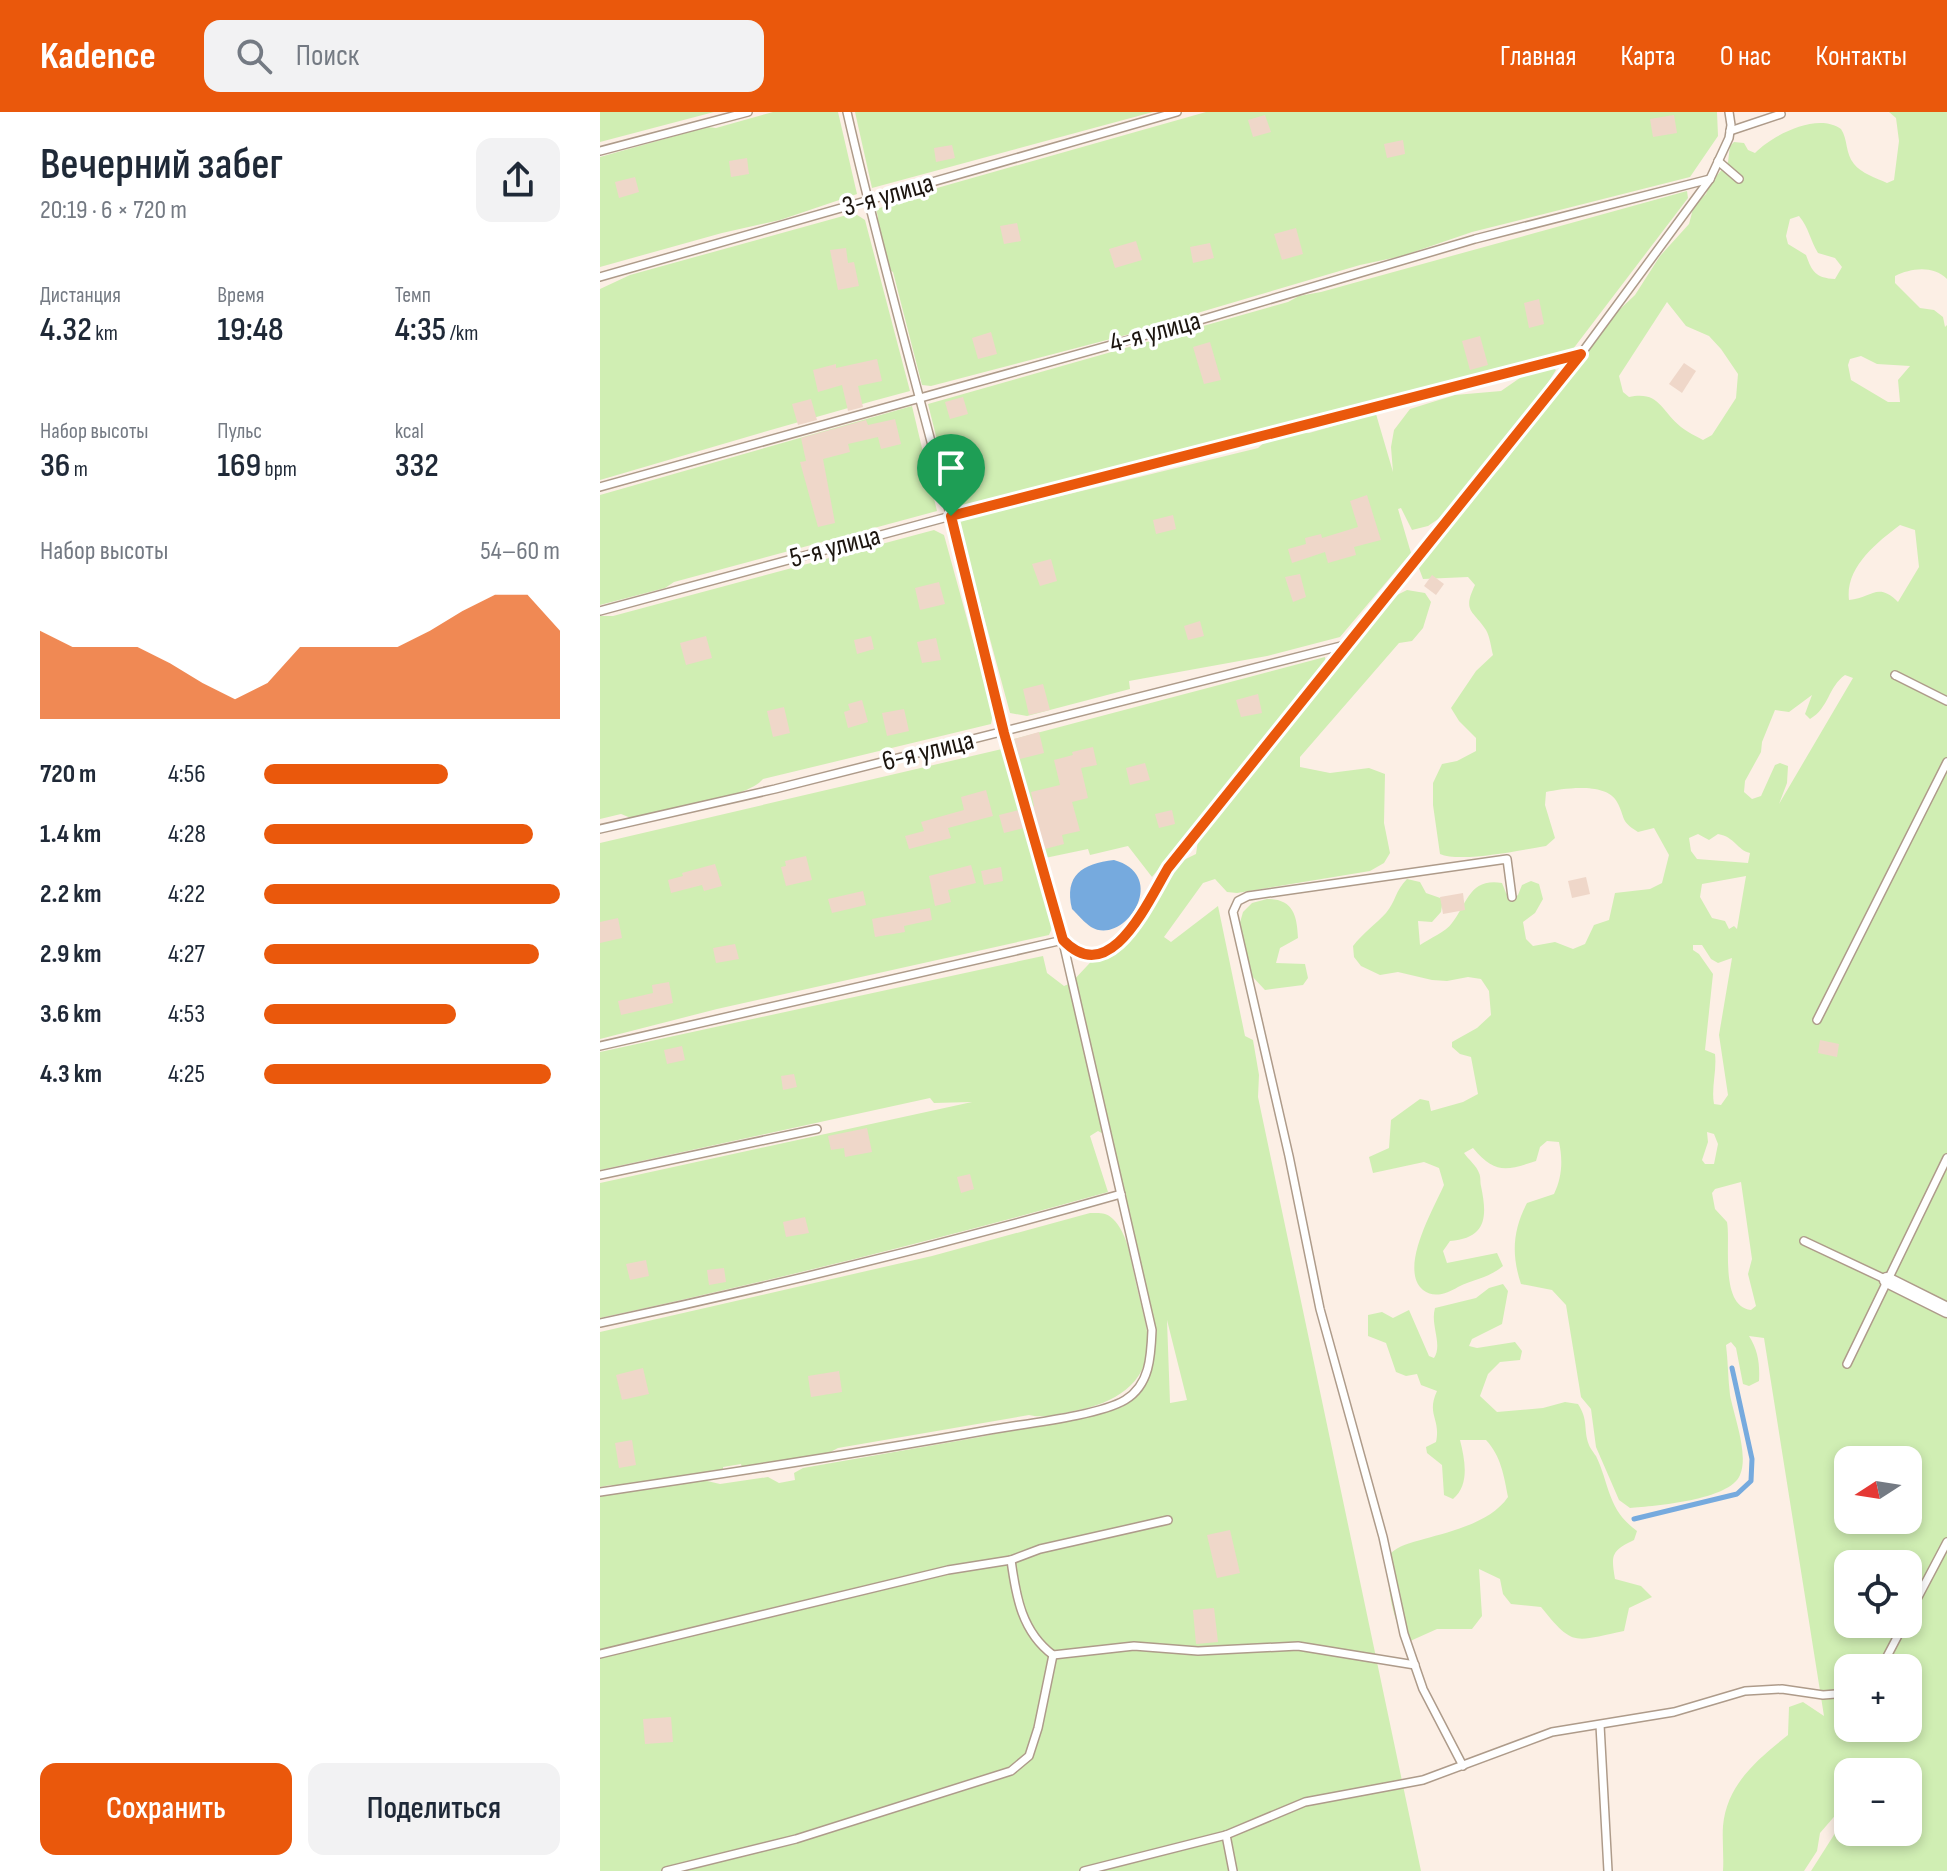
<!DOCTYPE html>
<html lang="ru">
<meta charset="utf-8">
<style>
:root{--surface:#fff;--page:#f2f2f3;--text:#1f2937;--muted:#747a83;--accent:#ea580c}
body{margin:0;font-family:"Sofia Sans Condensed",sans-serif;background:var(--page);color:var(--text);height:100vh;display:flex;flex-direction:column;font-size:30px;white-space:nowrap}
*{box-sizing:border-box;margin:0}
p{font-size:26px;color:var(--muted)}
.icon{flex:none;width:44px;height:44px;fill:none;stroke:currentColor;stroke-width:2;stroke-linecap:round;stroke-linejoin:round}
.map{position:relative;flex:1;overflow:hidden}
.sheet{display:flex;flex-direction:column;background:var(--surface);width:600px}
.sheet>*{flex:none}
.needle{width:52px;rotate:258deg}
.buttons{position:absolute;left:1234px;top:1334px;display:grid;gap:16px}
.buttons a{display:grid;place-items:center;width:88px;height:88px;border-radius:16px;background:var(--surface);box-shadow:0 4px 12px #0003;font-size:40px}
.pin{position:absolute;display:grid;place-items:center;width:68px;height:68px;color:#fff;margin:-82px -34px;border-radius:50% 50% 50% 0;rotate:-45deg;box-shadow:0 0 8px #0007}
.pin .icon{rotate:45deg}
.round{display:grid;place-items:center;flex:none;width:84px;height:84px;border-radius:16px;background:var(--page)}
.summary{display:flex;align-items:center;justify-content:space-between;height:136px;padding:0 40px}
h1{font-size:44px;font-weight:600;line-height:60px}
.stats{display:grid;grid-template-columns:repeat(3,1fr);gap:12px;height:136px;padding:8px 40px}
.stats div{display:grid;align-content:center}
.stats b{font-size:34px;font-weight:600}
.stats small{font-size:22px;font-weight:400}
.stats p{font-size:22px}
.chart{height:224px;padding:16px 40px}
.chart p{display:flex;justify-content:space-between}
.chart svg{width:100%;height:144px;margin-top:8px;fill:var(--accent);opacity:.7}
.action{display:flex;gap:16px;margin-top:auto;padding:16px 40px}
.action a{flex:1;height:92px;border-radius:16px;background:var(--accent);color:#fff;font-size:32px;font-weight:600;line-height:92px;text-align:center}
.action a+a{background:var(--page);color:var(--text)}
ul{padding:0 40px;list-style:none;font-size:26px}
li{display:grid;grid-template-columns:128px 96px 1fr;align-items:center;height:60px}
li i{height:20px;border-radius:10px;background:var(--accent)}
header{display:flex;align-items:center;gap:48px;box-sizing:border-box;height:112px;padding:0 40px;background:var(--accent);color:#fff}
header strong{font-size:38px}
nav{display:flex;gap:44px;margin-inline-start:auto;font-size:28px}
.search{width:560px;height:72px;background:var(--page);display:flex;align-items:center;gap:20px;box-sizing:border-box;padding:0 28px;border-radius:16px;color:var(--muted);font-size:30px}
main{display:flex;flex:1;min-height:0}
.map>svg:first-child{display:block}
.green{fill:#d0eeb3;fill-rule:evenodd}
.water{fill:#76aade}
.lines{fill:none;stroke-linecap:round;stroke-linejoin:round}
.stream{stroke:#76aade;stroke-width:5}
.building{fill:#efd7c9}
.lane-casing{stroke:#ae9b8a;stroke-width:10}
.street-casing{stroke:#ae9b8a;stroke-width:17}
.lane{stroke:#fff;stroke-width:7}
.street{stroke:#fff;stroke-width:14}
.route-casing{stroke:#fff;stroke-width:16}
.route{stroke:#ea580c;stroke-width:10}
.labels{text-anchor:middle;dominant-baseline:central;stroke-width:7;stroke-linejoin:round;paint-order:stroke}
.street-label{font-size:28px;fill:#1c150f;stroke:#fff}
</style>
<header>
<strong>Kadence</strong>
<div class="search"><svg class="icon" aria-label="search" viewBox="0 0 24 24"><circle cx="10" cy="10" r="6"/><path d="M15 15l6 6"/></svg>Поиск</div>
<nav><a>Главная</a><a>Карта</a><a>О нас</a><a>Контакты</a></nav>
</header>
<main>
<section class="sheet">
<div class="summary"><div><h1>Вечерний забег</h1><p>20:19 · 6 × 720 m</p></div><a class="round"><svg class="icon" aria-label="share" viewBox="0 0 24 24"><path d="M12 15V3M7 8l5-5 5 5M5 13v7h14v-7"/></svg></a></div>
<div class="stats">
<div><p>Дистанция</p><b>4.32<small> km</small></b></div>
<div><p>Время</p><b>19:48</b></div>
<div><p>Темп</p><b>4:35<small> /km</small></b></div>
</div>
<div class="stats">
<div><p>Набор высоты</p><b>36<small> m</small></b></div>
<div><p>Пульс</p><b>169<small> bpm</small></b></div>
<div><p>kcal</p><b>332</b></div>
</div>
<div class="chart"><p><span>Набор высоты</span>54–60 m</p>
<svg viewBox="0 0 160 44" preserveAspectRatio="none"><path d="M0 44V17L10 22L20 22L30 22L40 27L50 33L60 38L70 33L80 22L90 22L100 22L110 22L120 17L130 11L140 6L150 6L160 17V44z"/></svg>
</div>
<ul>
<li><b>720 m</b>4:56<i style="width:62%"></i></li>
<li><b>1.4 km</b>4:28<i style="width:91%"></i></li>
<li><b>2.2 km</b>4:22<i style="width:100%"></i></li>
<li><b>2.9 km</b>4:27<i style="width:93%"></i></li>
<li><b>3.6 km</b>4:53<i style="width:65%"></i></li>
<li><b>4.3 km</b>4:25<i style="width:97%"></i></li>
</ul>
<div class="action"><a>Сохранить</a><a>Поделиться</a></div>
</section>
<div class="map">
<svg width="1347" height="1759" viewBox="0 0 1347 1759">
<rect width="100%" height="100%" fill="#fcefe5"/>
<g class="green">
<polygon points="0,0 114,0 0,30"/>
<polygon points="173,0 238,0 257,82 180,108 122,121 0,155 0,45 107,15 116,16"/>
<polygon points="255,0 553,0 272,76"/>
<polygon points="606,0 1117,0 1118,24 1090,65 872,120 802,144 760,153 594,202 572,211 331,274 322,273 293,160 288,157 276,109 278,105 276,97 320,84 337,76"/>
<path d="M1289,0h58v167c-14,-14 -36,-11 -52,-3v7l25,25 14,2 9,7 2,10 2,-2v1546h-136l28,-44 3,1 -3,-17 -19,22 -3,18 -13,20h-81c1,-15 -1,-30 0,-45 4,-42 34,-66 65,-91l1,-28 14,-5 21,14 -60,-378 -15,-2c9,14 11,28 10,45l-10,5 -6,-2 -7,-36 -5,-6 -5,3c2,16 2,34 4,50 4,21 19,60 10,80 -10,25 -85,31 -110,33l-11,-8 -23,-53 -5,-38 -10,-12 -15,-92 -14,-15 -31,-6c-10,-30 -8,-54 6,-81l27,-9c8,-17 9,-33 5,-52l-12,-1 -7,6 -4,14c-30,10 -41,13 -63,-13l-9,5c4,6 13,13 15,20 2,4 1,9 2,13 6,29 7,52 -31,55l-7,10 4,12 50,-10 6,13c-14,12 -29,13 -45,21 -10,6 -24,12 -35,3 -25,-21 11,-82 21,-105l-5,-17 -15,-6 -51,11 -4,-16 20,-9 2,-28 29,-21 9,2 2,10 32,-9 15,-8 -7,-37 -11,-3 -8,-7v-5l25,-14 14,-13 -2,-24 -8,-12 -13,-2 -21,4 -15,-1 -34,-8 -18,3 -19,-9 -7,-9 -1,-11c10,-13 23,-22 33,-33 10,-12 9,-22 21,-34l13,3 6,11 17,6 -2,13 -9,10 -14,-1 2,24c10,-7 26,-13 32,-22 16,-20 17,-45 50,-40l4,10 6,6 6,-4 4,-10 9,-4 8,3 4,15 -8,14 -12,9 3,17 7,7 22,-4 18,7 12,-5 9,-19 15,-5 6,-27 35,-4 12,-6 7,-28 -15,-27 -16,4c-19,-12 -12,-14 -21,-30 -10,-20 -53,-14 -71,-10l-1,13 10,33 -9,8c-25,4 -85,17 -106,8l-7,-49v-22l9,-19 15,-3 19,-10v-13l-17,-17 -8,-13 25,-37 17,-16c-2,-8 -3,-18 -7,-25 -13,-20 -24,-18 -11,-45l-7,-8 -45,2 -6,-16 38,-50 17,-11 6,-13 23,-22 117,-156 17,-16 25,-39 29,-32 5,-19 12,-11 4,-10 18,-22 2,-16 4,-4 10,1 4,7 7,3c18,-18 62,-41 86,-24 7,10 4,24 13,35 7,9 22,14 33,19l7,-3 5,-39 -3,-23zM1199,104c10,12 11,24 19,37l17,5 7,9 -7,12c-19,-1 -23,-7 -29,-24l-18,-11 -2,-8 4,-17zM1067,190l19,24 23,10 12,13 17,25 -2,24 -24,37 -9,5c-7,-4 -16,-8 -22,-13 -21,-17 -21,-36 -52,-30l-6,-5 -4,-16zM1261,244l16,8 33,2 -12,14 2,22h-12l-37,-22 -3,-15 2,-6zM1300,413l15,5 4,37 -21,35c-21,-21 -27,-3 -49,-2 -4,-32 27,-57 51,-75zM1245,563l8,3 -74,126 8,-21 1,-17 -8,-3 -5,2 -14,31 -9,3 -8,-7 1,-11 16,-29 1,-10 13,-32 14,2 23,-17 -7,19 5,5c19,-11 18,-32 35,-44zM1098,722l11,6 9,-6c17,3 19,16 32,19l-2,10 -51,-4 -6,-8 -2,-13zM1146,764l-9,53 -3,-3 -5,3 -4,-8 -13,-3 -12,-21 2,-13zM1093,833h9l9,14 7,4 14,-5 -13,77 9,60 -7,10 -7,-1c-3,-16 3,-33 1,-50l-10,-4 8,-76 -14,-20 -6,-4zM1107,1020l7,2 4,10 -4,20h-9l-3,-4 6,-18zM1141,1070l11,77 -4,15 8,32 -5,4c-32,-4 -20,-67 -24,-88l-12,-13 -3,-16 3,-4zM1248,1348h60v60h-60zM1248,1452h60v60h-60zM1248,1556h60v60h-60zM1248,1660h60v60h-60z"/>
<polygon points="1087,79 1088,86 970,241 360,395 353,392 328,292 688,190 699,184 721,180"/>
<path d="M254,101l11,7 45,171c-104,28 -207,59 -310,89v-191l30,-14z"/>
<polygon points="948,253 956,258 920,315 847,401 828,414 812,418 801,396 798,397 811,441 740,525 667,544 529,569 530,577 427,604 410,601 358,409 650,338 658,336 668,327 697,320 709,321 776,302 793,360 791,335 794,318 810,297 855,283 901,279 936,255"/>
<polygon points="312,294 337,399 74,470 65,476 0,493 0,383"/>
<path d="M334,418l10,5 49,179 -2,10 -228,55c-16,20 -103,32 -132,39l-10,-4 -21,5v-203h13z"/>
<path d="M807,478l18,3 6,9 -8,26 -11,13 -13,2 -99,114v10l30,6 39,-5 16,6 -1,49 6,30 -6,10 -14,8 -133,22 -10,-1 -12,-13 -12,4 -39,54 7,5 47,-36 27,130 8,4 6,35 -1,22 163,774h-821v-375l103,-16 17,4 48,-7 11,6 16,-3 -1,-7 9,-5 177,-31 142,-30 16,-11 10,-18 5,-15 3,-31 -25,-108 -14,-32 -6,-54 -13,-7 -8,5 18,56c-168,47 -337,89 -508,126v-135l372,-81 -38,1 -4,-5 -330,72v-118l443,-96 4,17 17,13 7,-3 46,-49 32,-23c1,-28 22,-46 47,-57l2,-14 74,-96 83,-97 22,-32 18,-19zM567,1208l20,80 -17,3z"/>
<polygon points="725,545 726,551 552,765 528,734 490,743 488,737 445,746 414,627"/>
<polygon points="402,637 452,816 449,823 117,897 0,927 0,731"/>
<path d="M667,787c26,0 30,16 31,39l-18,10 -4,15 29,1 3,14 -5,7 -38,5 -15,-16 -11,-48 4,-14 9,-9z"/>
<path d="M490,1101c10,0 16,-1 23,6 16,16 18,43 23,64 4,19 12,42 12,61 0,40 -36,60 -70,66 -15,3 -34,9 -49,5l-191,33 -15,8 -81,12 -1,-4 -18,3v4l-105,19 -7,-5 -11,2v-155l332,-76z"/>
<path d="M903,1172l5,7 -6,33 -30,15 -3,7 8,2 38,-6 7,9 -2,9 -20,2 -12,12 -8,22 17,16 46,-4 22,-6 13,2c11,17 5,25 11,41 0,1 6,10 7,11 14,29 11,53 41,75l-3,9c-23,11 -23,15 -19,39l26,7 11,11 -23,11 -5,23c-50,10 -50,17 -83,-24l-30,-3 -8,-10 -3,-15 -21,-10 3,47 -10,13h-35l-29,13c-17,-21 -22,-61 -19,-87 10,-10 21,-12 35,-16 29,-8 67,-17 84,-42 -4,-21 -7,-41 -22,-57h-26c5,20 10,45 -7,59l-9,-4 -2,-30 -15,-12 -1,-6 10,-5c5,-24 -10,-27 1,-51l-16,-6 -4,-11 -11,2 -10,-4 -10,-29 -18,-7v-21l14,-3 11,6 16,-8 20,46 5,2c9,-14 -4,-33 1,-50l41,-10 13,-10z"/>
</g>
<path class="water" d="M514,748c57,16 10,87 -23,67 -6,-4 -13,-12 -19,-18 -8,-34 10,-45 42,-49z"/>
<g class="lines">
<polyline class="stream" points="1034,1407 1137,1382 1151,1369 1152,1347 1132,1256"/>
</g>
<g class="building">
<polygon points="665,3 671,20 653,25 648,8"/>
<polygon points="1074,3 1077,21 1053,25 1050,7"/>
<polygon points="803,28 805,42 787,46 784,32"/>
<polygon points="352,33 355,46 336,50 334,36"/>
<polygon points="147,46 149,62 131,65 129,49"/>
<polygon points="35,65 39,80 19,86 15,70"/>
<polygon points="417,111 421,129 404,132 400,114"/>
<polygon points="696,116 703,142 682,148 674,122"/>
<polygon points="536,129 542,148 515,156 509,137"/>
<polygon points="610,131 614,146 593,151 590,135"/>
<polygon points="246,136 248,151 254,150 259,174 238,178 230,138"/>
<polygon points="939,187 944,212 929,216 924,191"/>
<polygon points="391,220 397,242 378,247 372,226"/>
<polygon points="880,224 888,253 870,258 862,229"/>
<polygon points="610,230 621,268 604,272 593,235"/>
<polygon points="277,247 282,269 258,274 263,295 248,299 242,273 218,280 213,258 236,252 236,256"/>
<polygon points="1084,251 1096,259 1082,281 1069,272"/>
<polygon points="363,285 368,302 350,307 345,290"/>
<polygon points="211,287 217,308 198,313 192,292"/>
<polygon points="295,307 301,332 281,337 278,325 248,332 250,340 223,347 235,411 218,415 200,350 206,349 201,326 266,308 268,313"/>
<polygon points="767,383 781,428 754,435 756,443 728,451 725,440 692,451 688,437 706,432 705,426 721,422 722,426 758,415 750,389"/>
<polygon points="573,403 576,417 556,422 553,408"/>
<polygon points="451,447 457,469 440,474 432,452"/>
<polygon points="700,462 706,485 693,490 685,465"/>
<polygon points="832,463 844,472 836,483 824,474"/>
<polygon points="339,470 345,492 320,498 315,476"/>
<polygon points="600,509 604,524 588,528 584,514"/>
<polygon points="106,524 112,546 86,553 80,531"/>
<polygon points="271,524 274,537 257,542 254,528"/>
<polygon points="336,526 341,548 322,551 317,530"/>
<polygon points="443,572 450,598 429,603 423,577"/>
<polygon points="658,582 662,601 641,605 636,588"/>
<polygon points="262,588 268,610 248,616 244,600 250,598 248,592"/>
<polygon points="184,595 190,621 173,625 167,599"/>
<polygon points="304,597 309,619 287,624 282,601"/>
<polygon points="439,620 444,641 420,647 414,627"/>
<polygon points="493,635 497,653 481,656 488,686 472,690 480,719 462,723 464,732 445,737 432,695 434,694 431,680 460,673 454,648 473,643 472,640"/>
<polygon points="545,651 550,668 530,673 526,656"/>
<polygon points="386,678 393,704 348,716 351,726 309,737 305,724 324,719 321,710 364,698 361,685"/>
<polygon points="419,698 424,716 404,721 399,703"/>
<polygon points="572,698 575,712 559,716 555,702"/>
<polygon points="206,744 212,768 186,774 181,755 186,754 185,749"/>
<polygon points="115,752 122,774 104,779 102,773 71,781 68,768 83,764 82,761"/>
<polygon points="371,753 376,771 348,778 351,790 335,794 329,764"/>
<polygon points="401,755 403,769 384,773 381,759"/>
<polygon points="986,765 990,782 972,786 968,769"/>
<polygon points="263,779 266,793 232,801 228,787"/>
<polygon points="863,781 865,798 843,802 840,785"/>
<polygon points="330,796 332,808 304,814 305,820 275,825 272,807"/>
<polygon points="18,806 22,826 0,831 0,810"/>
<polygon points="135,832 139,847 116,851 113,836"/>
<polygon points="69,870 73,891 21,903 18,889 53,881 52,873"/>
<polygon points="1220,928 1239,932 1237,945 1218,941"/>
<polygon points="82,934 85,948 67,952 64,938"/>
<polygon points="194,962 197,975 183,978 181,964"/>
<polygon points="267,1016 272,1040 245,1045 244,1036 231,1038 228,1024"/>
<polygon points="370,1062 374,1077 361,1081 357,1065"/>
<polygon points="205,1105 209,1121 186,1125 183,1110"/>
<polygon points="46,1148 49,1164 30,1168 26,1152"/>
<polygon points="124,1156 126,1170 109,1173 107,1158"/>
<polygon points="43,1256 49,1282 22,1288 16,1263"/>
<polygon points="239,1259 242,1280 211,1285 208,1264"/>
<polygon points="32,1328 36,1353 19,1356 15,1331"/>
<polygon points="630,1418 640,1461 617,1466 607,1423"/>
<polygon points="614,1496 618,1530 596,1532 593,1498"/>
<polygon points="71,1605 73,1630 45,1632 43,1607"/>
</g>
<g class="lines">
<g class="lane-casing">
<g id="lane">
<polyline points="1130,19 1181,2"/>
<polyline points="0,39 148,0"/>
<polyline points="1118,49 1139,67"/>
<polyline points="0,165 577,0"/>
<polyline points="0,375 597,209 875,127 1110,67"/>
<polyline points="0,499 351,404 979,243"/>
<polyline points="1295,563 1347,589"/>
<polyline points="0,717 175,677 745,533"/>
<path d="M463,828c47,49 84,-37 105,-72l413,-514 129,-175 19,-41 2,-13 -2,-13"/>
<polyline points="1217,908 1347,650"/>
<path d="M0,934l463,-106c-42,-140 -76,-281 -112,-422 -35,-136 -73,-270 -104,-406"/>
<polyline points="0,1063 217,1017"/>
<polyline points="1204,1129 1287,1168"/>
<path d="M0,1211c175,-37 349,-80 521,-129"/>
<polyline points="1247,1252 1347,1046"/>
<path d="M0,1380c130,-19 260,-39 389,-62 33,-6 109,-14 136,-30 25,-15 26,-44 27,-70l-89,-388"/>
<path d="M411,1448c5,37 11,72 42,95l81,-9 64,5 100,-5 117,19"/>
<polyline points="1308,1504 1347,1430"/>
<polyline points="0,1542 348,1458 411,1448 440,1437 568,1408"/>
<polyline points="1281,1556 1304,1512"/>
<polyline points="1000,1613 1008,1759"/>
<polyline points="863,1654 823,1577 804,1522 783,1425 720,1197 689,1044 633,800 638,789 648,784 907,747 912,785"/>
<polyline points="626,1723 633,1759"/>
<polyline points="66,1759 196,1727 411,1659 429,1644 438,1616 453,1543"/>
<polyline points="484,1759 626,1723 705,1690 823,1668 952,1620 1074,1600 1145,1579 1182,1577 1223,1583 1248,1581"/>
</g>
</g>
<g class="street-casing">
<polyline id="street" points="1287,1168 1347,1198"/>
</g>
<use href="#lane" class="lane"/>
<use href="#street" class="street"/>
</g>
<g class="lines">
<g class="route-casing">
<path id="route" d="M981,242l-413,514c-21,35 -58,121 -105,72l-59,-207 -53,-217z"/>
</g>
<use href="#route" class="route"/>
</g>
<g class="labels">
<g class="street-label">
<text transform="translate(288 83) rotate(-16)">3-я улица</text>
<text transform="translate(555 220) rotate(-15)">4-я улица</text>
<text transform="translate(235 435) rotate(-15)">5-я улица</text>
<text transform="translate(328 639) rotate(-14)">6-я улица</text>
</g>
</g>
</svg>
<div class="buttons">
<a><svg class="needle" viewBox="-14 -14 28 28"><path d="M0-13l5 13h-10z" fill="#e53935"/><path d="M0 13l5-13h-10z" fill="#747a83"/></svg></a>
<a><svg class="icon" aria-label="locate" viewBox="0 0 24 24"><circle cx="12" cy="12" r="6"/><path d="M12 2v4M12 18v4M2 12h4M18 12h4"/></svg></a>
<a>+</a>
<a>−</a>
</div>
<div class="pin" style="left:351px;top:404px;background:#1e9e55"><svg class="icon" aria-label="arrive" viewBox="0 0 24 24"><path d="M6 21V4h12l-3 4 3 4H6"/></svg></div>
</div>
</main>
